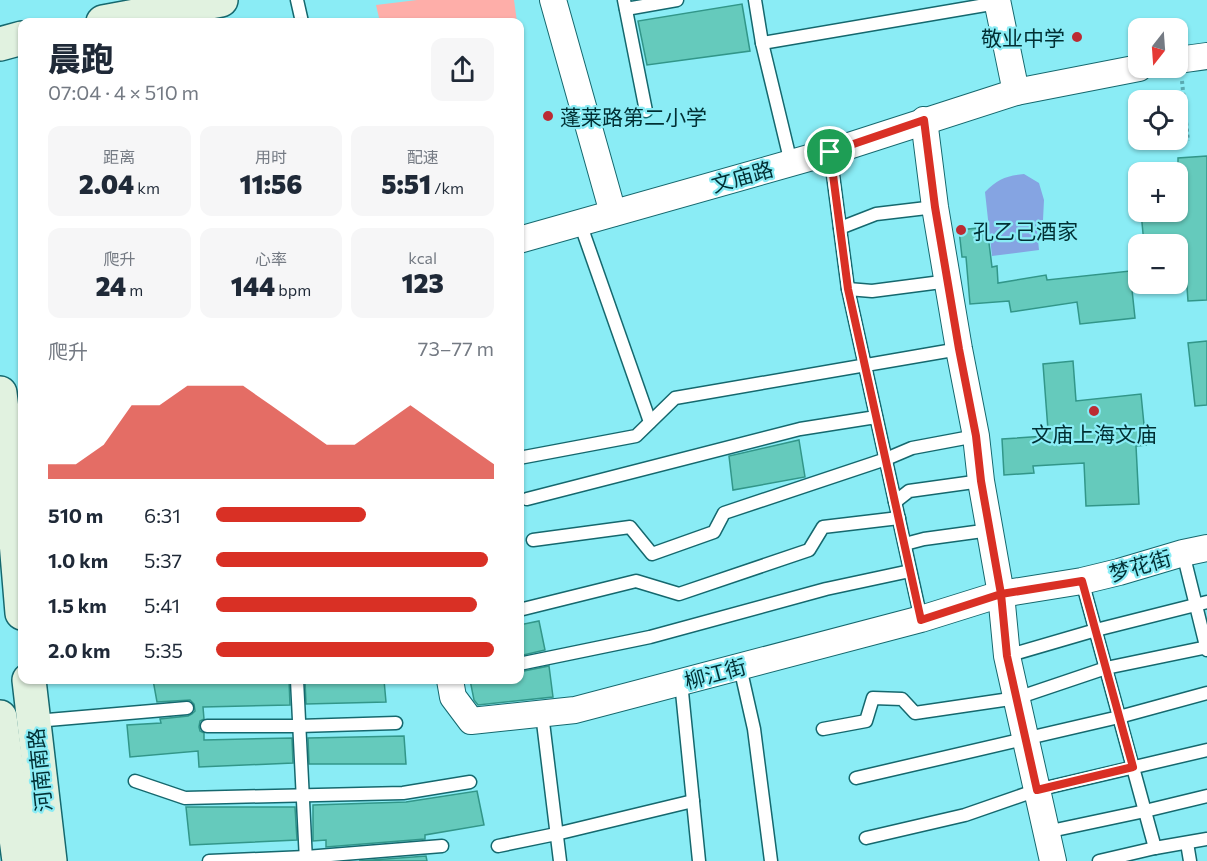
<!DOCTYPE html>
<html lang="zh">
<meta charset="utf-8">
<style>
:root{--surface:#fff;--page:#f6f6f7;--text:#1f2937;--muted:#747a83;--accent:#d93025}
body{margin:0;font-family:Commissioner,"Noto Sans SC",sans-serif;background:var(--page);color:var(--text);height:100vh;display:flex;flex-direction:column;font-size:22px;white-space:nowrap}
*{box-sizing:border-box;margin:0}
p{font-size:20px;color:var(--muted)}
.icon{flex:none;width:33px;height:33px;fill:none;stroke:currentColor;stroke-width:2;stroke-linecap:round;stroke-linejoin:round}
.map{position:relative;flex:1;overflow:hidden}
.panel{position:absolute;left:18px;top:18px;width:506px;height:666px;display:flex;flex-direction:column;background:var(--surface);border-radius:12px;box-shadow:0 2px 4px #0004}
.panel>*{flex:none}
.needle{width:39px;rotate:197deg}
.buttons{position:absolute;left:1128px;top:18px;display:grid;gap:12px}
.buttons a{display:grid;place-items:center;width:60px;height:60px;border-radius:12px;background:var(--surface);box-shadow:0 2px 4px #0004;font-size:30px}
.pin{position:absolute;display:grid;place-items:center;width:51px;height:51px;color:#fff;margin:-26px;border:3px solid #fff;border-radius:50%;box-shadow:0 2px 6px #0007}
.round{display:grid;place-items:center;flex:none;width:63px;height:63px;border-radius:12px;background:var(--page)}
.head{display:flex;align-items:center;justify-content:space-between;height:102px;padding:0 30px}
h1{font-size:33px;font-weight:800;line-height:45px}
.stats{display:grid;grid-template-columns:repeat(3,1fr);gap:9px;height:102px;padding:6px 30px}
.stats div{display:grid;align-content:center;border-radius:12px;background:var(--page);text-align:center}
.stats b{font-size:26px;font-weight:800}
.stats small{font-size:16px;font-weight:400}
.stats p{font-size:16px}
.chart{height:168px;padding:12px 30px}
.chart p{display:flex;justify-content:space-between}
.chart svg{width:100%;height:108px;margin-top:6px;fill:var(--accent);opacity:.7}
ul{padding:0 30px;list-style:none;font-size:20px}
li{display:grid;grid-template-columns:96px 72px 1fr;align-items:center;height:45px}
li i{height:15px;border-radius:8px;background:var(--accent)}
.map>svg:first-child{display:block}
.green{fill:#feaea9}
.water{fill:#85a4e2}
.building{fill:#65cabc;stroke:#329689;stroke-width:1.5}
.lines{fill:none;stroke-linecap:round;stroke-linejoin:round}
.lane-casing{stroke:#15686e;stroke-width:15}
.street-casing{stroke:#15686e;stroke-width:28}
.secondary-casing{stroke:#15686e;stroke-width:36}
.path{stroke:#5babb3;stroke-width:4;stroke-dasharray:3 3;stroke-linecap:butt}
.lane{stroke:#fff;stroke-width:12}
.street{stroke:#fff;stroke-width:26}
.secondary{stroke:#e1f2e0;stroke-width:33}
.route-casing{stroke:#fff;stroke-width:12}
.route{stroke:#d93025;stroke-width:8}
.poi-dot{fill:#bb2b33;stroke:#8aecf5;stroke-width:2}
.labels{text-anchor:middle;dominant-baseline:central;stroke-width:4.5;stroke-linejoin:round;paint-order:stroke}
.poi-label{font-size:21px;fill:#012f33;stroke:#8aecf5;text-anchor:start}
.street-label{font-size:21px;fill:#012f33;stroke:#8aecf5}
</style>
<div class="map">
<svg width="1207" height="861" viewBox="0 0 1207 861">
<rect width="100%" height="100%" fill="#8aecf5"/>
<polygon class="green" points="417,0 514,0 517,22 380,22 376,5"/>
<path class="water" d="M1024,174l15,9 5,17 -1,20 -7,1 3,29 -47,6 -7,-64c13,-13 21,-16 39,-18z"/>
<g class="building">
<polygon points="742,4 750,51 647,65 638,21"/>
<polygon points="1207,156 1207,300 1188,301 1184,244 1144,244 1141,212 1178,212 1178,158"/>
<polygon points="987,227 992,267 997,266 998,283 1046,275 1047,280 1130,271 1135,318 1080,324 1077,302 1011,312 1009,301 970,304 966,257 962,257 959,230"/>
<polygon points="1207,341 1207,405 1195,406 1188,343"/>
<polygon points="1073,361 1076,401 1141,394 1146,445 1136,446 1139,504 1086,506 1084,463 1033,466 1034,473 1004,475 1002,439 1046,436 1045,430 1048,430 1043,364"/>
<polygon points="799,440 805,477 733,490 729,456"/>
<polygon points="539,621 545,650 519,656 519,625"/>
<polygon points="549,666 553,697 478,705 474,700 470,680 519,680 519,672"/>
<polygon points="153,680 289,680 290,705 203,707 204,719 200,721 199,727 200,731 204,733 204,740 292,738 293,763 199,767 198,751 130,757 127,725 161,723 160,719 188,716 192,714 195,711 194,704 190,700 157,702"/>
<polygon points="305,680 384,680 386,702 306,704"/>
<polygon points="404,736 406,764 309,764 308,738"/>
<polygon points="477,791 484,825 425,835 425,839 326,847 326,840 313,841 313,805 406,802"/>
<polygon points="186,807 295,807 297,840 190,845"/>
<polygon points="426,856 427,861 359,861"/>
</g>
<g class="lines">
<g class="lane-casing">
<g id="lane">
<polyline points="297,0 302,22"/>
<polyline points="624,0 646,111"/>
<polyline points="755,0 762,43 791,163"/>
<polyline points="626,9 677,0"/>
<polyline points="762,43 997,3"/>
<polyline points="830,152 848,289 921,619"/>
<polyline points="580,223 650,422"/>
<polyline points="840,228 876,214 935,207"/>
<polyline points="848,289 872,291 949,281"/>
<polyline points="519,458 636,436 675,398 959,349"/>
<polyline points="527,499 800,429 876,417"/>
<polyline points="895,502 909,491 981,481"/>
<polyline points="533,540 630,527 652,554 714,532 724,513 886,459 912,448 976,436"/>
<polyline points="905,544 924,539 990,530"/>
<polyline points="1183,553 1207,650"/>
<polyline points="1082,581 1155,848"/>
<polyline points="519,610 636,581 679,594 809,550 823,527 899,518"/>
<polyline points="1007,656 1096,630 1207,602"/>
<polyline points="519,664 650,637 826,589 910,571"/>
<polyline points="740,667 754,729 771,861"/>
<polyline points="297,680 306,861"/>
<polyline points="681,682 699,861"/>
<polyline points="542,714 560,861"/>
<polyline points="36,721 187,708"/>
<polyline points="207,726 299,726 396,723"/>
<polyline points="823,729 866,721 873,698 902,699 915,713 1017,698 1106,668 1207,647"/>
<polyline points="856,778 1119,717 1207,693"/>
<polyline points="135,781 185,798 403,793 470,782"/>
<polyline points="1046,832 1145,811 1207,796"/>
<polyline points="866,838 965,815 1037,790 1207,750"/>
<polyline points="1187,843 1190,861"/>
<polyline points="498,846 556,834 693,801"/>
<polyline points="209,861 306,857 442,846"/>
<polyline points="1099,861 1155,848 1207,839"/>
</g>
</g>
<g class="street-casing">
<g id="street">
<polyline points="553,0 613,213"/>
<polyline points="997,0 1016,92"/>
<polyline points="1178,60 1207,56"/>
<polyline points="924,120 935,207 959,349 976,436 981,481 1001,594 1007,656 1053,861"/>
<polyline points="519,240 830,152 1016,92 1139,68"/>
<polyline points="450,680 453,697 471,721 575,710 921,619 1001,594 1082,581 1119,572 1183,553 1207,548"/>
</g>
</g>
<g class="secondary-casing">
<g id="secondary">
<polyline points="103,22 221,0"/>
<polyline points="0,44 22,38"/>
<polyline points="0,393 11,482 22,613"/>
<polyline points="29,680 50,861"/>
<polyline points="0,717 19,861"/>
</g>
</g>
<polyline class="path" points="1182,81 1188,141"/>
<use href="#lane" class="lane"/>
<use href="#street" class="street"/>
<use href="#secondary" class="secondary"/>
</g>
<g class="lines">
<g class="route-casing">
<polyline id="route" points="830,152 848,289 921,620 1001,594 1082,581 1133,767 1037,790 1007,656 1001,594 981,481 976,436 959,349 935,207 924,120 830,152"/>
</g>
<use href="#route" class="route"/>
</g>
<g class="poi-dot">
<circle cx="1077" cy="37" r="6"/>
<circle cx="548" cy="116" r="6"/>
<circle cx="961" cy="230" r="6"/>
<circle cx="1094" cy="411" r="6"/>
</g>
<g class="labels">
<g class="poi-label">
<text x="1065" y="37" text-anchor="end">敬业中学</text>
<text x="560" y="116">蓬莱路第二小学</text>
<text x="973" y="230">孔乙己酒家</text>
<text x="1094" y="433" text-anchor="middle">文庙上海文庙</text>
</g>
<g class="street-label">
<text transform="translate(742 176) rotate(-16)">文庙路</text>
<text transform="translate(1140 565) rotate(-16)">梦花街</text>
<text transform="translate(715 673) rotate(-15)">柳江街</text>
<text transform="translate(39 770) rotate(-96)">河南南路</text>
</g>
</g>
</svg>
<div class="buttons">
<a><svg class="needle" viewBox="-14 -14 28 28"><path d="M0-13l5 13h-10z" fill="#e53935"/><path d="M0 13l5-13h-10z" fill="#747a83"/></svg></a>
<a><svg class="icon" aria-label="locate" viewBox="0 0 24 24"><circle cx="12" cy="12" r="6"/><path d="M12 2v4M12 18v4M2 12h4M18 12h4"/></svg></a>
<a>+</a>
<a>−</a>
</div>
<div class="pin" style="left:830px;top:152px;background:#1e9e55"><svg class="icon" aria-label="arrive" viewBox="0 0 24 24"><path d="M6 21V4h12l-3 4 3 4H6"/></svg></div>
<section class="panel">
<div class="head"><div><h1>晨跑</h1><p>07:04 · 4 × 510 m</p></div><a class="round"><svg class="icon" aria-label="share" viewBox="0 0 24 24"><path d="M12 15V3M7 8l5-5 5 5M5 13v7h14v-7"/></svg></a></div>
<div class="stats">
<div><p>距离</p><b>2.04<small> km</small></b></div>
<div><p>用时</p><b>11:56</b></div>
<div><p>配速</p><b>5:51<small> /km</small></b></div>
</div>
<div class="stats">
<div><p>爬升</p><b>24<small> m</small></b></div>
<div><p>心率</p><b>144<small> bpm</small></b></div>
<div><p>kcal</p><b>123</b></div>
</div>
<div class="chart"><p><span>爬升</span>73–77 m</p>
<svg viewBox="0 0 160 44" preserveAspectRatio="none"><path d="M0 44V38L10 38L20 30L30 14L40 14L50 6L60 6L70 6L80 14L90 22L100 30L110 30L120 22L130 14L140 22L150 30L160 38V44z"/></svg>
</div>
<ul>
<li><b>510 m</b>6:31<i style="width:54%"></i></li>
<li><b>1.0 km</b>5:37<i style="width:98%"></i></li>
<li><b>1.5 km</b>5:41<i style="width:94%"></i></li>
<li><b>2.0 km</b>5:35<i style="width:100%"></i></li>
</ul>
</section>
</div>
